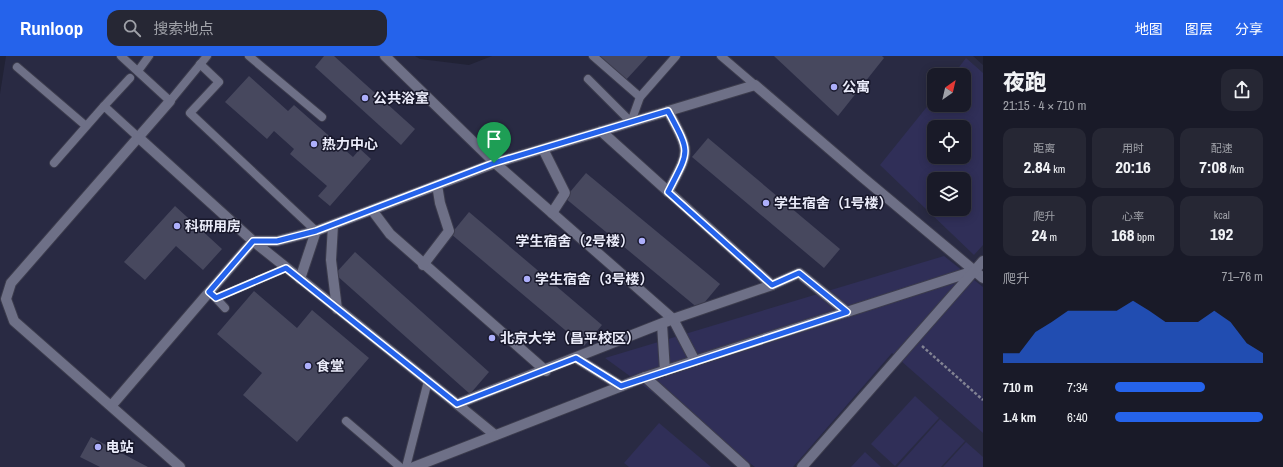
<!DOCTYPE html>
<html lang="zh">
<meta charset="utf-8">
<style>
:root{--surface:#191a28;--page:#262734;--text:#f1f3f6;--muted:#9fa1a8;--line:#373845;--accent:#2563eb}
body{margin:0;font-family:"Archivo Narrow","Noto Sans SC",sans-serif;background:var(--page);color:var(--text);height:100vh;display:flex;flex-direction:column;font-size:15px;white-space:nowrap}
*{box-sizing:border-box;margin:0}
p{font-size:13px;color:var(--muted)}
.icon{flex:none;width:22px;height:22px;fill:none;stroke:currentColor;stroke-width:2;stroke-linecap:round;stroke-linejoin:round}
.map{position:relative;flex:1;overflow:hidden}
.details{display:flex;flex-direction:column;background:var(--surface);width:300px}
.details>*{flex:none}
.needle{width:26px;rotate:34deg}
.buttons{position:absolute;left:927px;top:12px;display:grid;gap:8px}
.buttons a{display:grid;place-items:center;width:44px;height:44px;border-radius:8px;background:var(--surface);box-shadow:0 2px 10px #0003,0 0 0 1px var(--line);font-size:20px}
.pin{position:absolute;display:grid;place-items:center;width:34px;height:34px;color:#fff;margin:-41px -17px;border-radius:50% 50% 50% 0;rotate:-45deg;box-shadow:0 0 4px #0007}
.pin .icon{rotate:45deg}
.round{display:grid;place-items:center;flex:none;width:42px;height:42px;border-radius:12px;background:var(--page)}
.headline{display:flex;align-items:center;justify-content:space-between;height:68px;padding:0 20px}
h1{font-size:22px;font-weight:800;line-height:30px}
.stats{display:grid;grid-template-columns:repeat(3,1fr);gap:6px;height:68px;padding:4px 20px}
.stats div{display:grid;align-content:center;border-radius:10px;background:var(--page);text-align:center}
.stats b{font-size:17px;font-weight:800}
.stats small{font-size:11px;font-weight:400}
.stats p{font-size:11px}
.chart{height:112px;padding:8px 20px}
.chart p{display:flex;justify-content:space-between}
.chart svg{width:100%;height:72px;margin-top:4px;fill:var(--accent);opacity:.7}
ul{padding:0 20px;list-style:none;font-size:13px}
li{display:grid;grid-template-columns:64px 48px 1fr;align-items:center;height:30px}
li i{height:10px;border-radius:5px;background:var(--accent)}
header{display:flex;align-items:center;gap:24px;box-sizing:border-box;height:56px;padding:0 20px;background:var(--accent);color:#fff}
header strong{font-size:19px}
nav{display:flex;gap:22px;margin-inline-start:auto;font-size:14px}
.search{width:280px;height:36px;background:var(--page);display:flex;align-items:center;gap:10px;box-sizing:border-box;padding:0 14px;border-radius:12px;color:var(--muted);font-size:15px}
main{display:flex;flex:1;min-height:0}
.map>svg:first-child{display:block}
.built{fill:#292a43;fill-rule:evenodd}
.green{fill:#302f58;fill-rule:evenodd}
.building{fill:#47485e}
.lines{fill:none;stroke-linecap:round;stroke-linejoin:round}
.service-casing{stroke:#3c3c4d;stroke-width:10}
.minor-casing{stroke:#3c3c4d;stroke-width:12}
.path{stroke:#828393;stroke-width:2.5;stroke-dasharray:3 2;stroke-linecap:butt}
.service{stroke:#6e7087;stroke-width:8}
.minor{stroke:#6e7087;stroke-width:10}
.route-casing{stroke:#fff;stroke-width:8}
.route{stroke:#2563eb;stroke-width:5}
.poi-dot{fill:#adaffb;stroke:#18182b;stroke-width:1.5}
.labels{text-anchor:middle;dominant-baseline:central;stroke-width:3;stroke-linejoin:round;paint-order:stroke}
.poi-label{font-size:14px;font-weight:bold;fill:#eaebf9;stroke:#18182b;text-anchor:start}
</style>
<header>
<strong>Runloop</strong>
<div class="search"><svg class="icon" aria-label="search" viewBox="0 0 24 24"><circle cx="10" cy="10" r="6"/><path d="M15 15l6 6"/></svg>搜索地点</div>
<nav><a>地图</a><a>图层</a><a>分享</a></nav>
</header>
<main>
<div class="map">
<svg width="983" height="411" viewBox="0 0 983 411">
<rect width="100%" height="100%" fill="#212235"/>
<path class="built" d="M6,0h409l5,3 49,6 23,-9h481l10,9v402h-983v-373zM934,19h30v30h-30zM934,71h30v30h-30zM934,123h30v30h-30z"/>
<g class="green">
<path d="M966,2l17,15v172l-9,10 -94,-90 54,-67v7h30v-30h-11zM934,71h30v30h-30zM934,123h30v30h-30z"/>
<polygon points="944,200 983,231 983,377 892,297 793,411 755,411 605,302"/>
<polygon points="915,340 939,362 895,410 871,388"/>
<polygon points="940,363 965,385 941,411 897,411"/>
<polygon points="659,367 711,411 629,411 624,407"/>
<polygon points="966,386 983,401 983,411 943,411"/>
<polygon points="865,396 881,411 851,411"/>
</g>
<g class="building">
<polygon points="324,0 334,0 415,73 401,89 315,11"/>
<polygon points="597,0 648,0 624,26"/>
<polygon points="774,0 882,0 884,2 838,60"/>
<polygon points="249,20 288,55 294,49 353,101 360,93 371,103 330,150 318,140 327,130 290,98 294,93 274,75 267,83 225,46"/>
<polygon points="708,82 840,193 824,212 692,101"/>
<polygon points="586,117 720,228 699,253 565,142"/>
<polygon points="175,150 222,193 203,214 176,190 145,224 124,206"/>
<polygon points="469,156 602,269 584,290 451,178"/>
<polygon points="355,196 489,316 470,338 335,218"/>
<polygon points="254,235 297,272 312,254 369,302 297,386 243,339 262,317 217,278"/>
<polygon points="91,381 148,411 100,411 80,401"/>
</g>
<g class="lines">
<g class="service-casing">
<g id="service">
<polyline points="121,0 170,45 207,0"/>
<polyline points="249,0 322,61"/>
<polyline points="593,0 640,41"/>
<polyline points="721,0 755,29"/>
<polyline points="200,8 219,26 190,57 316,175"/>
<polyline points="17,11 86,70"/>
<polyline points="138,15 149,0"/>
<polyline points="588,23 631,66 640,41 676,0"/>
<polyline points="104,50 130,22"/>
<polyline points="54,107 104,50 138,81"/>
<polyline points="213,239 225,252"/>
<polyline points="216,242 286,212"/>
<polyline points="346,365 400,411"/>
<polyline points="406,411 428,325"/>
</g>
</g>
<g class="minor-casing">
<g id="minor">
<polyline points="385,0 495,107 673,263 695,305"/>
<polyline points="170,45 11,227 6,243 14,265 180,411"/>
<path d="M668,55c23,43 22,38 0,81"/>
<polyline points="601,75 772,229"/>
<polyline points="138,81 253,185 457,348"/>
<polyline points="543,93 565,137 552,157"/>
<polyline points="372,154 390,178 546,315"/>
<polyline points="333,169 331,204 337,253"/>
<polyline points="423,209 449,175 440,147 437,129"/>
<polyline points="300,223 316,175"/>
<polyline points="662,268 665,315"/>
<polyline points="576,302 621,330"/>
<polyline points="645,321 745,411"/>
<polyline points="112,349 253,185 277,185 316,175 495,107 755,29 861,120 983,222"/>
<polyline points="495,379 457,348 673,263 772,229 799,217 847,256"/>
<polyline points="414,411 645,321 974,215"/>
<polyline points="802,411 983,205"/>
</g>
</g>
<polyline class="path" points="922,290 983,344"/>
<use href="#service" class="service"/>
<use href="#minor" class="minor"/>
</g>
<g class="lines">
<g class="route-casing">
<path id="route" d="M668,55c23,43 22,38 0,81l104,93 27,-12 48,39 -226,74 -45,-28 -119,46 -171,-136 -70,30 -7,-6 44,-51h24l39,-10 178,-68z"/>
</g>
<use href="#route" class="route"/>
</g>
<g class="poi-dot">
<circle cx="834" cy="31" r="4"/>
<circle cx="365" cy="42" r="4"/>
<circle cx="314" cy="88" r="4"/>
<circle cx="766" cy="147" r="4"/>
<circle cx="177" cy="170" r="4"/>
<circle cx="642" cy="185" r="4"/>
<circle cx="527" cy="223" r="4"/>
<circle cx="492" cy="282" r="4"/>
<circle cx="308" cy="310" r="4"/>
<circle cx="98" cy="391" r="4"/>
</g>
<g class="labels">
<g class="poi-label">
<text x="842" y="31">公寓</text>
<text x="373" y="42">公共浴室</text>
<text x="322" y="88">热力中心</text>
<text x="774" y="147">学生宿舍（1号楼）</text>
<text x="185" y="170">科研用房</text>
<text x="634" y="185" text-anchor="end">学生宿舍（2号楼）</text>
<text x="535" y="223">学生宿舍（3号楼）</text>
<text x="500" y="282">北京大学（昌平校区）</text>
<text x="316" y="310">食堂</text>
<text x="106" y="391">电站</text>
</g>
</g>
</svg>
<div class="buttons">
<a><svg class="needle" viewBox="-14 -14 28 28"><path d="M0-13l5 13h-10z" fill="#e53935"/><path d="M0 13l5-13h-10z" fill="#9fa1a8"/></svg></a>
<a><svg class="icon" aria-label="locate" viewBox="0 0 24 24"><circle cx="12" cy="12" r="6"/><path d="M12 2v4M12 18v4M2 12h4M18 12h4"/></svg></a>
<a><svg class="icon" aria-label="layers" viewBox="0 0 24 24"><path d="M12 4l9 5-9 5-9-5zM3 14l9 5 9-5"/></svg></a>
</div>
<div class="pin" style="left:494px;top:107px;background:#1e9e55"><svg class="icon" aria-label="arrive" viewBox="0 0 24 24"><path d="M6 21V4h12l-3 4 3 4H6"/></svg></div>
</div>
<section class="details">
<div class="headline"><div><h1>夜跑</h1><p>21:15 · 4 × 710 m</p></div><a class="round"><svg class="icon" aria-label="share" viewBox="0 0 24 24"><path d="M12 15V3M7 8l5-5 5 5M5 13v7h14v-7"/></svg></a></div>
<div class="stats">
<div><p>距离</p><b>2.84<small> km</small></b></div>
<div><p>用时</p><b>20:16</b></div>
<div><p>配速</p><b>7:08<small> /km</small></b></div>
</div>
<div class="stats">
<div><p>爬升</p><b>24<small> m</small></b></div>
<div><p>心率</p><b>168<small> bpm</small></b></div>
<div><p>kcal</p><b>192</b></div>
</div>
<div class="chart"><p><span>爬升</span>71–76 m</p>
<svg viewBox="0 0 160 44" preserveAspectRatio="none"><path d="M0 44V38L10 38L20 25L30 19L40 12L50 12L60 12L70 12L80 6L90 12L100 19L110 19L120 19L130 12L140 19L150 32L160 38V44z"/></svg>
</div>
<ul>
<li><b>710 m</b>7:34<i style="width:61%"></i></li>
<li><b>1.4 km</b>6:40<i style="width:100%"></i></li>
</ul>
</section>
</main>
